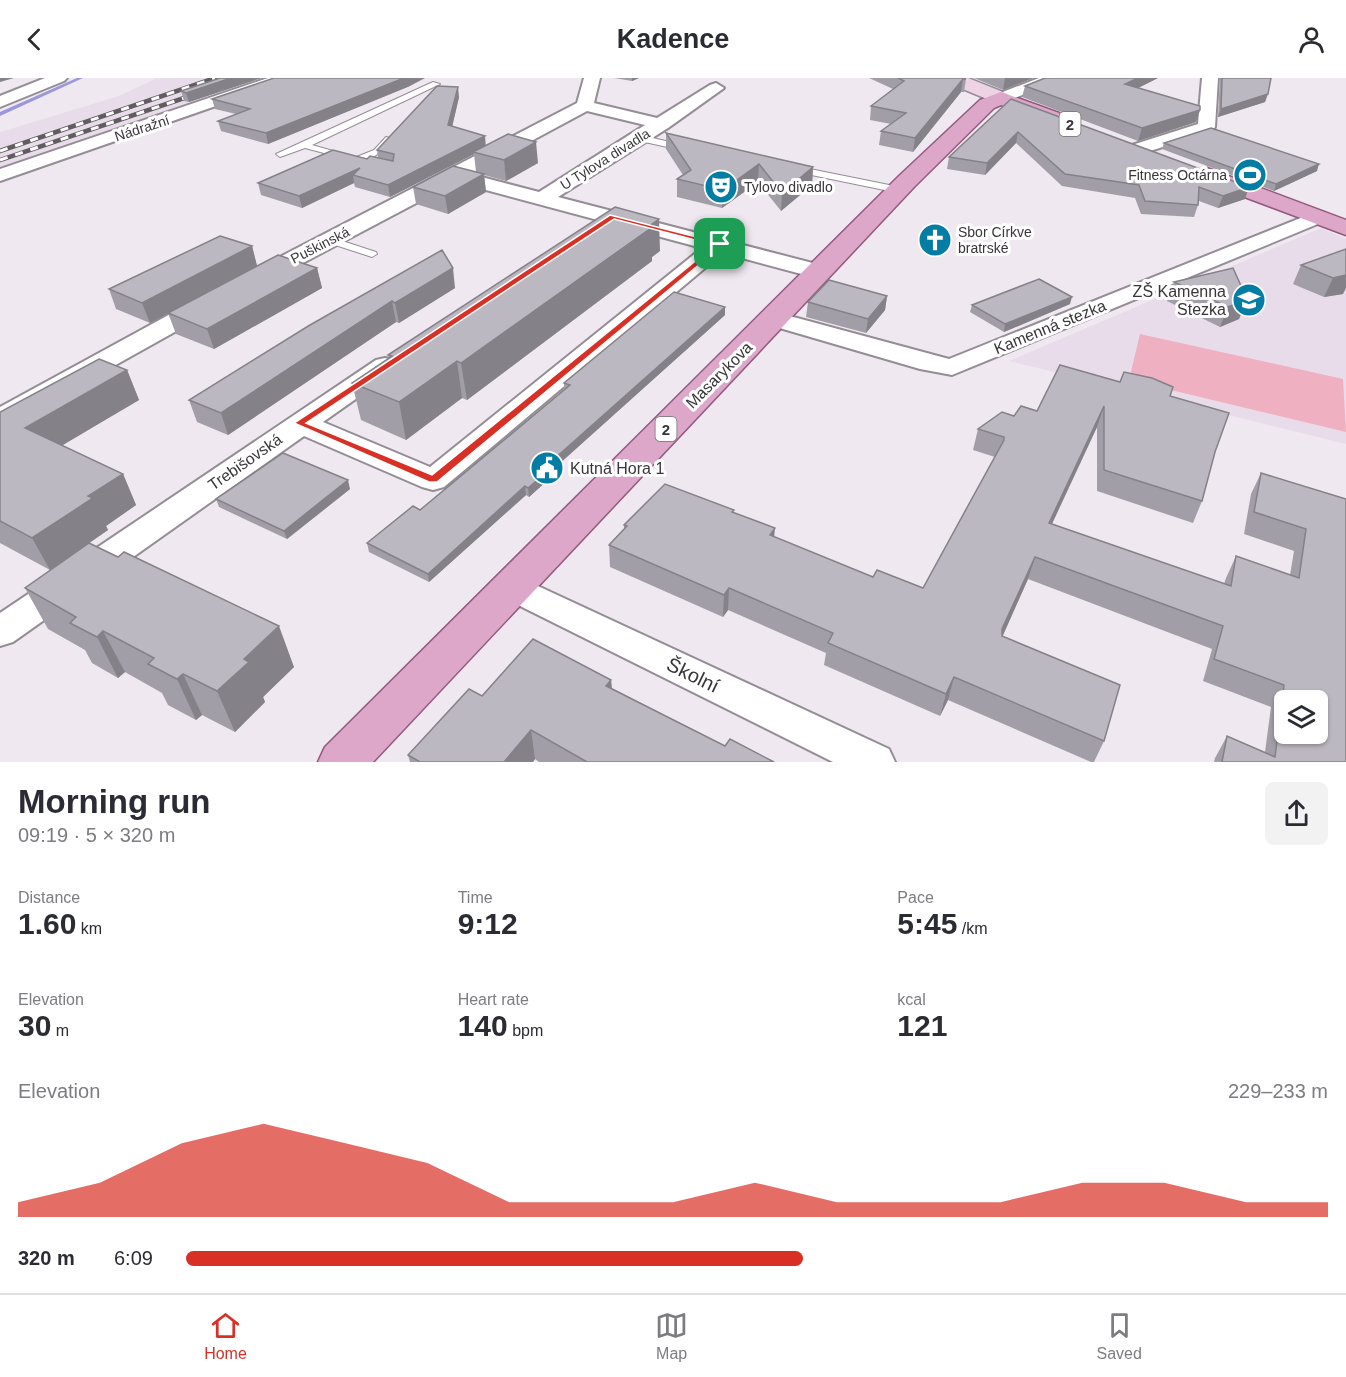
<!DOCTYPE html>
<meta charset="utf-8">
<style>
:root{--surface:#fff;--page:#f2f2f3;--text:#2b2b33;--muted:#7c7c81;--line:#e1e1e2;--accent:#d93025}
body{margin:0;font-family:Helvetica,sans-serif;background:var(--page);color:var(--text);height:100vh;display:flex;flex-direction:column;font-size:22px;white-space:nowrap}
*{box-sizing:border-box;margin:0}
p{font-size:20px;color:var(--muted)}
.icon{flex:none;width:33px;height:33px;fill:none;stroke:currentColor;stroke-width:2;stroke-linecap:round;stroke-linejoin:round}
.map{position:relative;height:684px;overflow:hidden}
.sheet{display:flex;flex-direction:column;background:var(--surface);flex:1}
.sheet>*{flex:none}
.buttons{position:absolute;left:1274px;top:612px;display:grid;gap:12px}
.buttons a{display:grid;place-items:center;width:54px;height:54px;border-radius:9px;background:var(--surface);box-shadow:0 2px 4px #0004;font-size:30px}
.pin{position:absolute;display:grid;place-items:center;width:51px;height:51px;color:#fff;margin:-26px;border-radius:12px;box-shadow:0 3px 9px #0006}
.round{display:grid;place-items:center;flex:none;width:63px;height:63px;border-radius:9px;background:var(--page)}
.headline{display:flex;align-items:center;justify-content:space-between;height:102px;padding:0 18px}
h1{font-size:33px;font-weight:800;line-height:45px}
.stats{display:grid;grid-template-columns:repeat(3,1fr);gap:9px;height:102px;padding:6px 18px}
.stats div{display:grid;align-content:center}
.stats b{font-size:30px;font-weight:800}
.stats small{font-size:16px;font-weight:400}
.stats p{font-size:16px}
.chart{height:168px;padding:12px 18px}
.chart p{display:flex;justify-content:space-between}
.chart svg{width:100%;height:108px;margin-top:6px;fill:var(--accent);opacity:.7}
ul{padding:0 18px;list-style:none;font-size:20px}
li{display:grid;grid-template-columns:96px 72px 1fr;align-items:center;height:45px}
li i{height:15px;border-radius:8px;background:var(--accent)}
header{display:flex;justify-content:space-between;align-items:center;height:78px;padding:0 18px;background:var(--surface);font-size:27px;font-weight:800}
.dock{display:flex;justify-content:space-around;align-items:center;height:84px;border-top:2px solid var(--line);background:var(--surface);font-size:16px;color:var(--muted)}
.dock a{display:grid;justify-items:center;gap:3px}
.dock .current{color:var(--accent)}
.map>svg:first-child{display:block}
.built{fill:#e9dcea}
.green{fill:#efb0c1}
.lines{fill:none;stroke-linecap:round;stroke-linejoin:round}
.stream{fill:#9a97da;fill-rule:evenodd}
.lane-casing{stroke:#958d95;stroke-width:2}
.street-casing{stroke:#958d95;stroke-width:4}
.secondary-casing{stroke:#958d95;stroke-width:3}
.primary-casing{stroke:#935a7f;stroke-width:3}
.lane{fill:#fff;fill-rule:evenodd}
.street{fill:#fff;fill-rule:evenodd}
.secondary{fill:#edd3e4;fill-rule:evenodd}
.primary{fill:#dca7c8;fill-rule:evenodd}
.rail-casing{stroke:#605c60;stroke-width:4.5}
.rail{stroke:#fff;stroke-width:3;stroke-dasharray:8;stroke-linecap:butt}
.wall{fill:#a29ea7}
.shaded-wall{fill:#848188}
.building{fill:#bcb8c2;stroke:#848188;stroke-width:1.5;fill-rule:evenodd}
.route{fill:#d93025;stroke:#fff;stroke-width:1.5;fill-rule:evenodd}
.labels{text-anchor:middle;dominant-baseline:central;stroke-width:6;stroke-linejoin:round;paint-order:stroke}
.far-street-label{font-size:14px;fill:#393639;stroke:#fff}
.far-poi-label{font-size:14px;fill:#393639;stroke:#fff;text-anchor:start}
.shield{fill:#fff;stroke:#747274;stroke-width:1.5}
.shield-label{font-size:15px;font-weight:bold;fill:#393639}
.poi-label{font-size:16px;fill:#393639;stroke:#fff;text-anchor:end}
.street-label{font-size:16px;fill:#393639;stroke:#fff}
.near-street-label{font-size:20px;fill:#393639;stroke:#fff}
</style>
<header><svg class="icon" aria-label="back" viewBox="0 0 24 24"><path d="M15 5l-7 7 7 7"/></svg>Kadence<svg class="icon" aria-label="person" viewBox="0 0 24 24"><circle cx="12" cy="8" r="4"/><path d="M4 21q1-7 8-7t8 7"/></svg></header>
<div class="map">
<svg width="1346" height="684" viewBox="0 0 1346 684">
<rect width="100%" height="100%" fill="#f0e8f0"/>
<g class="built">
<polygon points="157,0 292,0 0,104 0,54 119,18"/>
<polygon points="1321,150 1346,161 1346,366 1009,283"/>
</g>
<polygon class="green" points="1140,256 1343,301 1346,354 1129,302"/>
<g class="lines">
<polygon class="stream" points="77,0 83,0 0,38 0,34"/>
<g class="lane-casing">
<g id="lane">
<polygon points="433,4 440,6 312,67 347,77 347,81 305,70 280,79 276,76"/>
<polygon points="639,57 688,68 689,70 685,73 636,62 635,60"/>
<path d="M386,59l7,2c-10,12 -23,24 -39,23v-4l20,-8z"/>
<polygon points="795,88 899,109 904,112 899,115 792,93 792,89"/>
<polygon points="330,159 376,174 377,176 372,179 326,164 325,162"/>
</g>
</g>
<g class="street-casing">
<g id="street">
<polygon points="45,0 67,0 64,3 0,29 0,18"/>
<polygon points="268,0 291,0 288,3 0,103 0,91"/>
<path d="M584,0h16l-6,25 63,15 53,-33 6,-2 8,5 -56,40 -110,69 270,70 3,5 -3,5 -8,2 -97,-26 -279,234 -11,3 -11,-3 -118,-51 -291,206 -13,4v-33l376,-253 9,-2 9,2 4,6 -4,6 -71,50 107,45 272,-219 -246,-66 -191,101 -8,2 -8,-2 -4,-5 4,-5 328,-170zM587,33l58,14 -106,67 -69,-18z"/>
<polygon points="1039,0 1061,0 1058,3 1007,23 1001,25 993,20 995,17"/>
<polygon points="1202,0 1218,0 1215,49 1212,53 1144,75 1132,75 1129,71 1132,67 1198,46"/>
<polygon points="1318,133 1325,135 1328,139 1325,143 952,297 920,291 766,246 763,241 766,236 775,234 949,281"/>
<polygon points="205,220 214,222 217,227 214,232 10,346 0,349 0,329 196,222"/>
<polygon points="512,496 889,671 895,684 833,684 500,518 495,509 500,500"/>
</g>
</g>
<g class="secondary-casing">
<polygon id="secondary" points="943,0 968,0 1008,16 1010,20 1008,24 994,24 946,4"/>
</g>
<g class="primary-casing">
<g id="primary">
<polygon points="1001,14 1059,35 1062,39 1059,43 1052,45 1001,27 994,30 915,108 373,684 318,684 325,669 899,98 980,22"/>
<polygon points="1207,90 1346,142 1346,157 1199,102 1196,97 1199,92"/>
</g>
</g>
<use href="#lane" class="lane"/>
<use href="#street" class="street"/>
<use href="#secondary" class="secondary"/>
<use href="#primary" class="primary"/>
<g class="rail-casing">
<g id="rail">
<polyline points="0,73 215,0"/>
<polyline points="0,82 199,15"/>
</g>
</g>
<use href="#rail" class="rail"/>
</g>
<g class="wall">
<polygon points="220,0 261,0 189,24 184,23 181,13"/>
<polygon points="614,0 639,0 632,3"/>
<polygon points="869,0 964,0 966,1 964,14 961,14 913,74 879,67 881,53 891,46 870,42 871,28 893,11"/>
<polygon points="974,0 1033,0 1003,12"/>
<polygon points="1045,0 1158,0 1138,10 1200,32 1196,44 1138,63 1022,19 1025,8"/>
<polygon points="1220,0 1271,0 1265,24 1218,39"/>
<polygon points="410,8 268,66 221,53 218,43 236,36 215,31 212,21"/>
<polygon points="459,19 452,49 486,68 538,85 506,103 484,97 486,114 448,136 416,126 413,109 476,94 474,76 390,119 355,109 354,105 302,130 261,117 258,105 378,80 377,72"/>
<polygon points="1011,21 1245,121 1218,130 1199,123 1198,127 1194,139 1141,136 1135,120 1062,108 1016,65 985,97 947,91 949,79"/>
<polygon points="666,55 813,89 812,107 781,133 758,104 722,130 677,119 677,101 683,97 666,71"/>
<polygon points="1164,65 1317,93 1274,113 1162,71"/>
<polygon points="252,168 257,188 150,245 116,231 109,211"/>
<polygon points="1346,171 1343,216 1324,219 1293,206 1301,187"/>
<polygon points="442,172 455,210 399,245 396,244 228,357 197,344 189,322"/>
<polygon points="660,173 652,179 652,183 467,322 462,320 406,362 361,342 352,305 389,280 388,277"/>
<polygon points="317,190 322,210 214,271 176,256 168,235"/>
<polygon points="1174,204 1247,221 1239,241 1220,249 1167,223"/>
<polygon points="887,218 885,232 866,255 806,239 808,224"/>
<polygon points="1070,226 1004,254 970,234 972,227"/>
<polygon points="725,237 549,395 549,401 529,419 526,417 429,504 369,474 367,465 420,432 564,312 564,305"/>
<polygon points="127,292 139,322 62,367 123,396 136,427 106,448 108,452 50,492 0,465 0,334"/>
<polygon points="1170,318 1215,374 1202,423 1193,445 1097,413 1097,349 1052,446 1224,506 1226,500 1236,478 1290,497 1294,473 1244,456 1251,416 1261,395 1346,421 1346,684 1214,684 1215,680 1227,658 1265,674 1271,629 1203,603 1212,571 1028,501 1002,559 1104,663 1094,684 1091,684 948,622 940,638 824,587 826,575 728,532 723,539 610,489 609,467 624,451 624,447 734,435 774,459 873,499 923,510 995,379 973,372 978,351 1014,338 1037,333"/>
<polygon points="350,411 287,461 219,429 216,421"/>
<polygon points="25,510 294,589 263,619 265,624 235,654 202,637 196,642 168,627 162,615 125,594 118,600 92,585 85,572 48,551"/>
<polygon points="611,602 612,610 725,668 774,684 539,684 535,681 533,684 410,684 408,677 482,618"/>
</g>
<g class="shaded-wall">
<polygon points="0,0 14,0 0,4"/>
<polygon points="231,0 261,0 189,24 186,15"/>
<polygon points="404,0 425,0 410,8 268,66 266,55"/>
<polygon points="632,0 639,0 632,3"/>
<polygon points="1005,0 1033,0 1003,12"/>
<polygon points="1138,0 1158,0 1122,18 1125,6"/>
<polygon points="963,1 961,14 913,74 915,60"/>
<polygon points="458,9 459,19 450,58 448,47"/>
<polygon points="1268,16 1265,24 1218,39 1221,31"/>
<polygon points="1200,32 1196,44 1138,63 1142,50"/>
<polygon points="1018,54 1016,65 985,97 987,85"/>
<polygon points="485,58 486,70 473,74 474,76 390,119 388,107"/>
<polygon points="536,64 538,85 506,103 504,82"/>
<polygon points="759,86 758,104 722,130 723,112"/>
<polygon points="1319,86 1317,93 1274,113 1276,106"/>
<polygon points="813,89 812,107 781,133 782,115"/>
<polygon points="360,90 353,97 354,105 302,130 299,118"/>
<polygon points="484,96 486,114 448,136 445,118"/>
<polygon points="1249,109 1245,121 1218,130 1223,118"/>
<polygon points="659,141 660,173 652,179 652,183 467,322 461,285"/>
<polygon points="252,168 257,188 150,245 142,225"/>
<polygon points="317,190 322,210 214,271 207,251"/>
<polygon points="453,190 455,210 399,245 395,225"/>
<polygon points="1346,197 1346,210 1343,216 1324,219 1333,200"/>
<polygon points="887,218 885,232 866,255 868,241"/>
<polygon points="1072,219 1070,226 1004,254 1005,246"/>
<polygon points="1247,221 1239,241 1220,249 1228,229"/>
<polygon points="392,223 396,244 228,357 221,335"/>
<polygon points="725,229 725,237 549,395 549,401 529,419 528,410 544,390"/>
<polygon points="457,283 462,320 406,362 399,324"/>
<polygon points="127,292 139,322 41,380 25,350"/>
<polygon points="1104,328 1097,349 1042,467 1049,445"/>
<polygon points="123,396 136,427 106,448 108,452 50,492 32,460 88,418"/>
<polygon points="348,402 350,411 287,461 284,453"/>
<polygon points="525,408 526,417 429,504 428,496"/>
<polygon points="775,450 773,472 770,457"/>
<polygon points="1035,479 1028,501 996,573 1002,551"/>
<polygon points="729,510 728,532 723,539 724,517"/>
<polygon points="279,548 294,589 263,619 265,624 235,654 217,613 244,581"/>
<polygon points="103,553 125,594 118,600 97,559"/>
<polygon points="183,596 202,637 196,642 177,601"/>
<polygon points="954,599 948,622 940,638 946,616"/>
<polygon points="611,602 613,631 606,608"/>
<polygon points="531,652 535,681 533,684 504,684"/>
</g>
<g class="building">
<polygon points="220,0 231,0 186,15 181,13"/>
<polygon points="274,0 404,0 266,55 218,43 250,31 212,21"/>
<polygon points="898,0 964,0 966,1 963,1 915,60 881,53 906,35 871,28 904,3"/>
<polygon points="1045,0 1138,0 1125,6 1200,28 1200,32 1142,50 1025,8"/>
<polygon points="1222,0 1271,0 1268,16 1221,31"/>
<polygon points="437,8 458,9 448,47 485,58 388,107 353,97 360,90 299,118 258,105 333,72 367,81 370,78 393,83 394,76 377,72"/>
<polygon points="1011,21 1249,109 1223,118 1199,109 1198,127 1145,123 1139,107 1065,96 1018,54 987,85 949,79"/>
<polygon points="1211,50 1319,86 1276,106 1164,65"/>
<polygon points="666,55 813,89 782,115 759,86 723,112 677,101 691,92"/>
<polygon points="508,56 536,64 504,82 473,74"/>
<polygon points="453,88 484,96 445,118 413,109"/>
<polygon points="615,129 659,141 648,149 651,150 461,285 457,283 399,324 352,305 392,278 388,277"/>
<polygon points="220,158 252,168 142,225 109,211"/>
<polygon points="1346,171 1346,197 1333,200 1301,187"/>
<polygon points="442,172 453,190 395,225 392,223 221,335 189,322 310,247"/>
<polygon points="278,177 317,190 207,251 168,235"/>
<polygon points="1233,190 1247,221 1228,229 1174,204"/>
<polygon points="1039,201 1072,219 1005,246 972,227"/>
<polygon points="829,202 887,218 868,241 808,224"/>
<polygon points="674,214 725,229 544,390 549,392 528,410 525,408 428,496 367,465 413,428 420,432 570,307 564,305"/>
<polygon points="99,281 127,292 25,350 123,396 88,418 93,420 32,460 0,443 0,334"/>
<path d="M1060,287l60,17 4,-10 28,6 21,9 -3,9 59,17 -14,39 -13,49 -98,-31v-64l-55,117 182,63 5,-30 63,22 7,-49 -52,-17 7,-39 85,26v263h-124l5,-26 48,21 9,-72 -70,-26 9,-33 -188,-69 -33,72v7l118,49 -16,56 -150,-64 -8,17 -118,-51 5,-10 -104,-45 -5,7 -115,-50 18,-19 -3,-1 41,-41 69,26 -2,2 43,16 -5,7 103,42 4,-7 46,18 81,-148v-3l-26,-8 24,-17 12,4 7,-10 16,5zM1284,622h33v34h-33z"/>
<polygon points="283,375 348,402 284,453 216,421"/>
<polygon points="89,465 118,479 124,474 279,548 244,581 249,584 217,613 183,596 177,601 148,586 154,580 103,553 97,559 70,545 76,539 25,510"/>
<polygon points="533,561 611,602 606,608 725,668 730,661 774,684 587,684 531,652 504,684 420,684 408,677 469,611 482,618"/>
</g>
<path class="route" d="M610,137l114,29 -287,238h-8l-135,-59zM614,141l101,26 -283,230 -126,-52z"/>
<defs>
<g id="stadium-disc" transform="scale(1.725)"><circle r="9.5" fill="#047da4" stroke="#fff"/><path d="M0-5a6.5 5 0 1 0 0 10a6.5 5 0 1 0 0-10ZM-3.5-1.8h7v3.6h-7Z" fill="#fff"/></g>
<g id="theatre-disc" transform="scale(1.725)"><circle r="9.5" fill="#047da4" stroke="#fff"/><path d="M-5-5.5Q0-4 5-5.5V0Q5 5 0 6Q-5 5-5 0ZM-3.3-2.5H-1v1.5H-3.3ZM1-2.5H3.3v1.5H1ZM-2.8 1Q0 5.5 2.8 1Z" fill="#fff"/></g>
<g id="church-disc" transform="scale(1.725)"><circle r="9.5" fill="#047da4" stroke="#fff"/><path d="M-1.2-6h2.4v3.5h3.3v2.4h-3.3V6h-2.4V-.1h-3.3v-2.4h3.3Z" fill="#fff"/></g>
<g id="school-disc" transform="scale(1.725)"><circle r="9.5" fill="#047da4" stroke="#fff"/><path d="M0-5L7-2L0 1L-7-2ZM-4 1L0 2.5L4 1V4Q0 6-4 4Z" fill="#fff"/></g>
<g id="civic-disc" transform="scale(1.725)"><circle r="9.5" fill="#047da4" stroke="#fff"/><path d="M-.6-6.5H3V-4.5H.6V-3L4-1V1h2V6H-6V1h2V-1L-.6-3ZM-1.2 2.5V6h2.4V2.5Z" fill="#fff"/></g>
</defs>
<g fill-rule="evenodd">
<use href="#stadium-disc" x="1250" y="97"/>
<use href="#theatre-disc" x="721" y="109"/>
<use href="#church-disc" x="935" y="162"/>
<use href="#school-disc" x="1249" y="222"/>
<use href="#civic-disc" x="547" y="390"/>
</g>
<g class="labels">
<g class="far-street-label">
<text transform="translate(142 50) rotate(-18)">Nádražní</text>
<text transform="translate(605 81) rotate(-32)">U Tylova divadla</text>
<text transform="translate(320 167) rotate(-27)">Puškinská</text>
</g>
<g class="far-poi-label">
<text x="1227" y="97" text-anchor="end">Fitness Octárna</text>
<text x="744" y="109">Tylovo divadlo</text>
<text x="958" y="154">Sbor Církve<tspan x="958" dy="16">bratrské</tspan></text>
</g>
<g class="shield">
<rect x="1059.5" y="34" width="21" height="24" rx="4.5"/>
<rect x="655.5" y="339" width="21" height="24" rx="4.5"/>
</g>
<g class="shield-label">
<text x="1070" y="46">2</text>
<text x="666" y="351">2</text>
</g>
<g class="poi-label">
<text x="1226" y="213">ZŠ Kamenna<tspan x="1226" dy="18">Stezka</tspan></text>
<text x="570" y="390" text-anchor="start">Kutná Hora 1</text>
</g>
<g class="street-label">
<text transform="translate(1050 249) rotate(-22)">Kamenná stezka</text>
<text transform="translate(719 297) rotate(-45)">Masarykova</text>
<text transform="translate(245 384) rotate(-35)">Trebišovská</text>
</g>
<g class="near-street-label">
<text transform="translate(693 597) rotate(26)">Školní</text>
</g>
</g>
</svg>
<div class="buttons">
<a><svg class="icon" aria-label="layers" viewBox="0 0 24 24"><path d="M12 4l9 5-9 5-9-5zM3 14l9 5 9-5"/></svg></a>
</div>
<div class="pin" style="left:720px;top:166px;background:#1e9e55"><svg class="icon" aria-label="arrive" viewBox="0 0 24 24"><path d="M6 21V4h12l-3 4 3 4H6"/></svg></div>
</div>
<section class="sheet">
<div class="headline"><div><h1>Morning run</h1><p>09:19 · 5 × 320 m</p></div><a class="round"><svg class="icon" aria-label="share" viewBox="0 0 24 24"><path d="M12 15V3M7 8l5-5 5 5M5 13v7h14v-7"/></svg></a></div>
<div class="stats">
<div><p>Distance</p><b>1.60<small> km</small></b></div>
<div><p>Time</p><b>9:12</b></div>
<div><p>Pace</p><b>5:45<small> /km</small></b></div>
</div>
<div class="stats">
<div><p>Elevation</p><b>30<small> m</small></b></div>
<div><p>Heart rate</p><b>140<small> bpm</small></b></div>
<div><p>kcal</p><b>121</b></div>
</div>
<div class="chart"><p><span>Elevation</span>229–233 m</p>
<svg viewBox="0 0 160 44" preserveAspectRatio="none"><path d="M0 44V38L10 30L20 14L30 6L40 14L50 22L60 38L70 38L80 38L90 30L100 38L110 38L120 38L130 30L140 30L150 38L160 38V44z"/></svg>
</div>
<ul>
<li><b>320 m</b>6:09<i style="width:54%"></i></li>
</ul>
</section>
<nav class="dock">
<a class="current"><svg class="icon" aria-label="home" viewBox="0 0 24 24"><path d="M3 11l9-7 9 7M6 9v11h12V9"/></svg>Home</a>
<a><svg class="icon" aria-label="map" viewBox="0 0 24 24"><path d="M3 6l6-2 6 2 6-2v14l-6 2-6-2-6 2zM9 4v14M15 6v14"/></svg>Map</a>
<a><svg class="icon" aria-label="saved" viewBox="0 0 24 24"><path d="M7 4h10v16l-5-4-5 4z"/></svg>Saved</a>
</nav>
